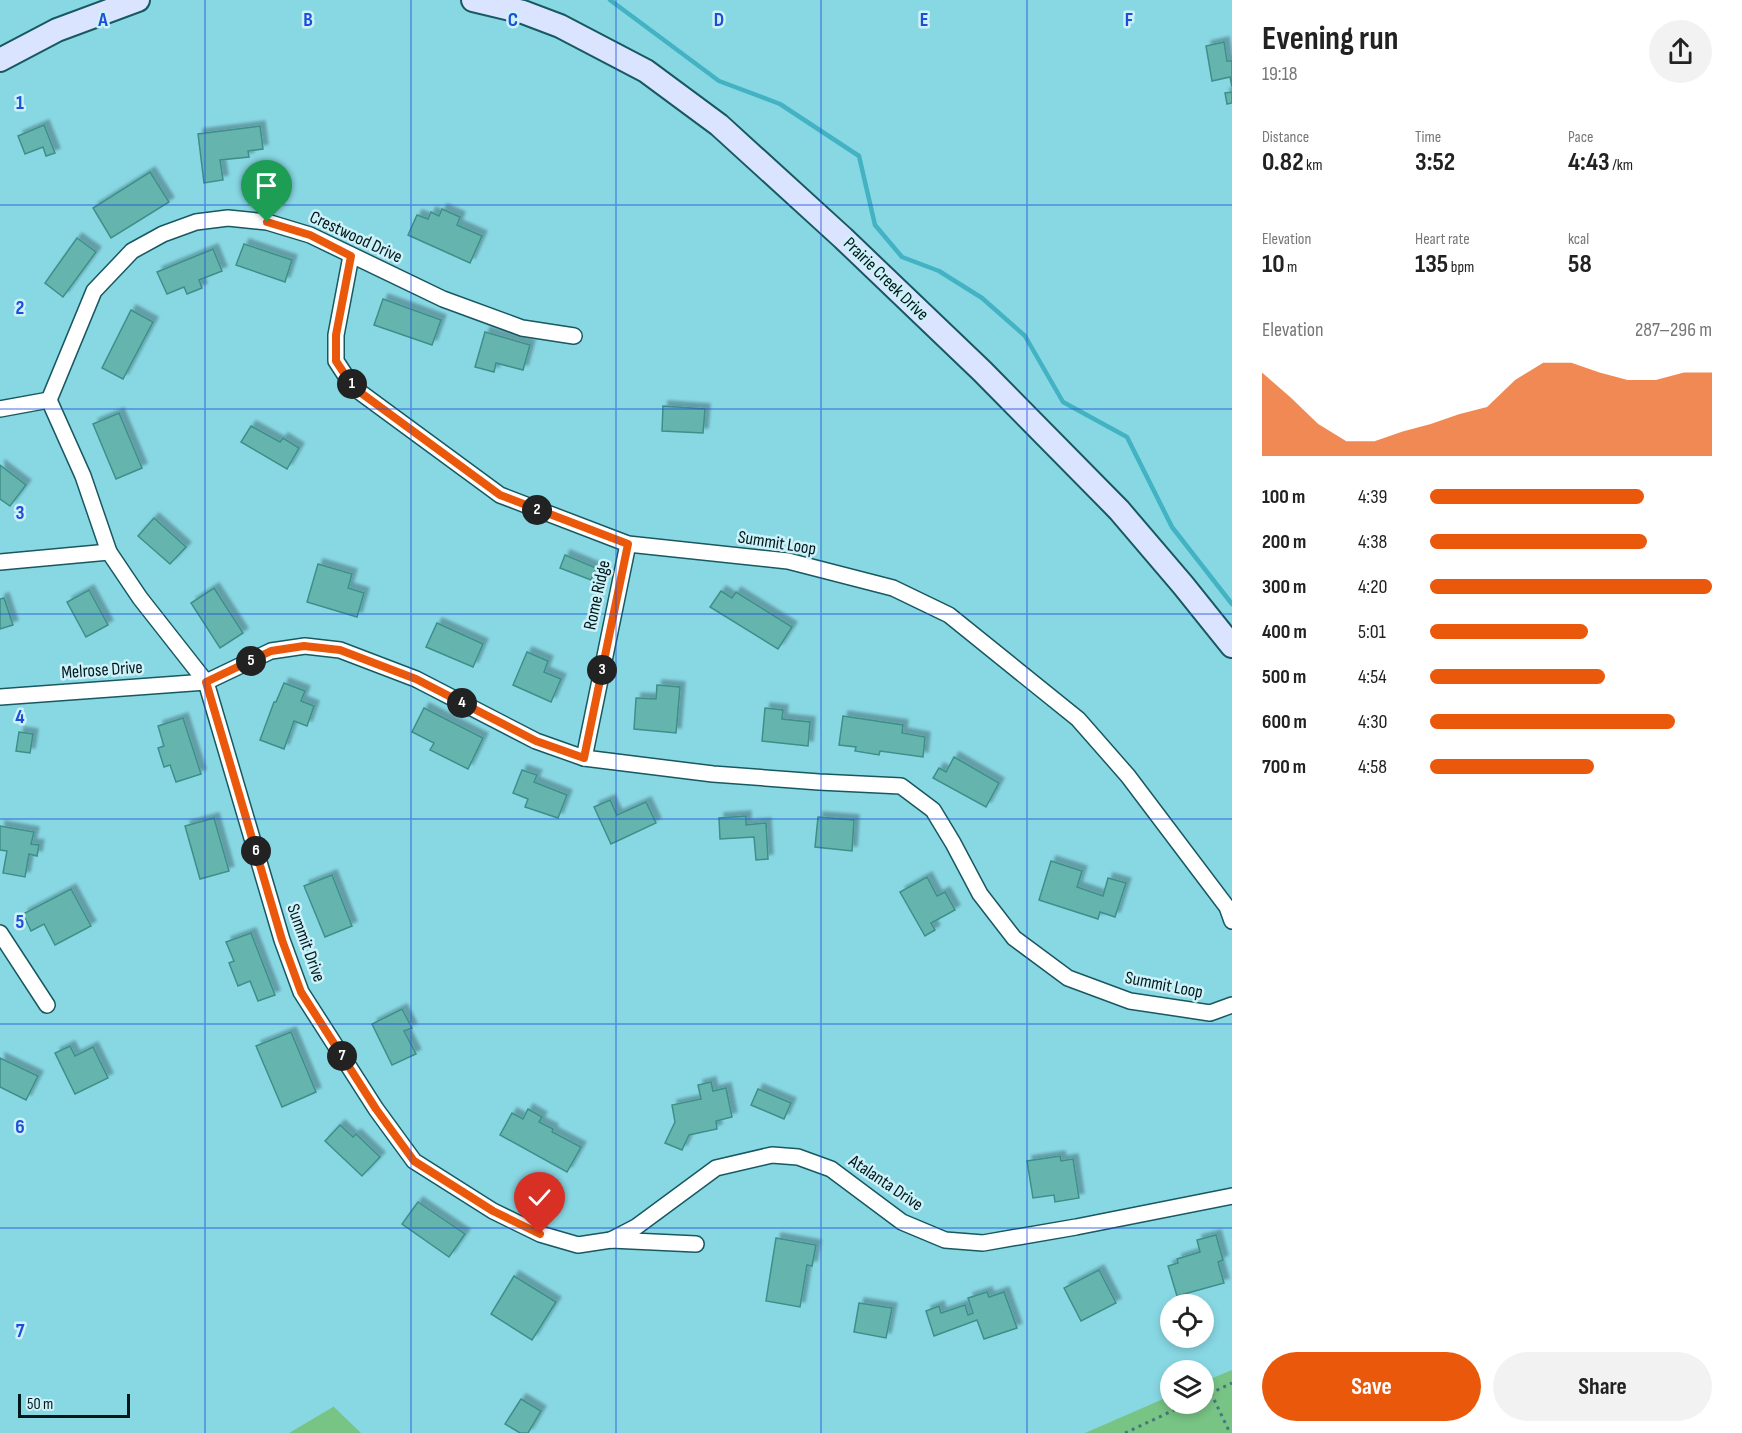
<!DOCTYPE html>
<meta charset="utf-8">
<style>
:root{--surface:#fff;--page:#f2f2f2;--text:#222;--muted:#767676;--accent:#ea580c}
body{margin:0;font-family:"Sofia Sans Condensed",sans-serif;background:var(--page);color:var(--text);height:100vh;display:flex;flex-direction:column;font-size:22px;white-space:nowrap}
*{box-sizing:border-box;margin:0}
p{font-size:20px;color:var(--muted)}
.icon{flex:none;width:33px;height:33px;fill:none;stroke:currentColor;stroke-width:2;stroke-linecap:round;stroke-linejoin:round}
.map{position:relative;flex:1;overflow:hidden}
.details{display:flex;flex-direction:column;background:var(--surface);width:510px}
.details>*{flex:none}
.fabs{position:absolute;left:1160px;top:1294px;display:grid;gap:12px}
.fabs a{display:grid;place-items:center;width:54px;height:54px;border-radius:50%;background:var(--surface);box-shadow:0 3px 9px #0003;font-size:30px}
.scale{position:absolute;left:18px;bottom:15px;width:112px;box-sizing:border-box;padding-left:6px;border:3px solid #00171a;border-top:0;font-size:16px;line-height:21px;white-space:nowrap;color:#00171a;-webkit-text-stroke:4px #ccf1f8;paint-order:stroke}
.pin{position:absolute;display:grid;place-items:center;width:51px;height:51px;color:#fff;margin:-62px -26px;border-radius:50% 50% 50% 0;rotate:-45deg;box-shadow:0 0 6px #0007}
.pin .icon{rotate:45deg}
.km{position:absolute;width:30px;height:30px;margin:-15px;border-radius:50%;background:#222;color:#fff;font-size:16px;line-height:30px;text-align:center}
.round{display:grid;place-items:center;flex:none;width:63px;height:63px;border-radius:32px;background:var(--page)}
.head{display:flex;align-items:center;justify-content:space-between;height:102px;padding:0 30px}
h1{font-size:33px;font-weight:700;line-height:45px}
.figures{display:grid;grid-template-columns:repeat(3,1fr);gap:9px;height:102px;padding:6px 30px}
.figures div{display:grid;align-content:center}
.figures b{font-size:26px;font-weight:700}
.figures small{font-size:16px;font-weight:400}
.figures p{font-size:16px}
.chart{height:168px;padding:12px 30px}
.chart p{display:flex;justify-content:space-between}
.chart svg{width:100%;height:108px;margin-top:6px;fill:var(--accent);opacity:.7}
.cta{display:flex;gap:12px;margin-top:auto;padding:12px 30px}
.cta a{flex:1;height:69px;border-radius:36px;background:var(--accent);color:#fff;font-size:24px;font-weight:700;line-height:69px;text-align:center}
.cta a+a{background:var(--page);color:var(--text)}
ul{padding:0 30px;list-style:none;font-size:20px}
li{display:grid;grid-template-columns:96px 72px 1fr;align-items:center;height:45px}
li i{height:15px;border-radius:8px;background:var(--accent)}
main{display:flex;flex:1;min-height:0}
.map>svg:first-child{display:block}
.green{fill:#78c485}
.lines{fill:none;stroke-linecap:round;stroke-linejoin:round}
.stream{stroke:#43b3c3;stroke-width:4.5}
.building{fill:#65b5ae;stroke:#3e8f89;stroke-width:1.5;filter:url(#shadow)}
.minor-casing{stroke:#185861;stroke-width:18}
.secondary-casing{stroke:#185861;stroke-width:26}
.path{stroke:#44777e;stroke-width:3;stroke-dasharray:3 4.5;stroke-linecap:butt}
.minor{stroke:#fff;stroke-width:15}
.secondary{stroke:#dae4ff;stroke-width:22}
.route-casing{stroke:#fff;stroke-width:12}
.route{stroke:#ea580c;stroke-width:8}
.grid{fill:none;stroke:#1d4ed8;stroke-width:1.5;stroke-opacity:0.55}
.labels{text-anchor:middle;dominant-baseline:central;stroke-width:5;stroke-linejoin:round;paint-order:stroke}
.street-label{font-size:18px;fill:#00171a;stroke:#ccf1f8}
.grid-label{font-size:20px;text-anchor:middle;font-weight:bold;fill:#1d4ed8;stroke:#ccf1f8;stroke-width:5;stroke-linejoin:round;paint-order:stroke}
</style>
<main>
<div class="map">
<svg width="1232" height="1433" viewBox="0 0 1232 1433">
<defs>
<filter id="shadow"><feDropShadow dx="5" dy="-5" stdDeviation="1.5" flood-color="#0004"/></filter>
</defs>
<rect width="100%" height="100%" fill="#88d8e4"/>
<g class="green">
<polygon points="1232,1370 1232,1433 1085,1433 1170,1396 1170,1404 1203,1404 1203,1382"/>
<polygon points="333,1406 361,1433 289,1433 333,1407"/>
</g>
<g class="lines">
<polyline class="stream" points="610,0 719,81 780,104 859,156 875,225 902,257 939,271 982,298 1025,336 1063,402 1127,437 1172,527 1232,604"/>
</g>
<g class="building">
<polygon points="1224,42 1227,61 1232,61 1232,87 1230,77 1212,81 1206,46"/>
<polygon points="1232,92 1232,103 1227,104 1225,93"/>
<polygon points="44,125 55,153 46,156 43,147 25,154 18,136"/>
<polygon points="260,126 263,149 248,151 249,157 220,160 223,180 204,183 198,134"/>
<polygon points="150,172 169,202 111,238 93,208"/>
<polygon points="442,209 460,217 457,225 482,236 470,263 408,235 417,215 428,219 431,212 439,216"/>
<polygon points="77,238 96,252 63,297 45,283"/>
<polygon points="244,244 292,260 285,282 236,265"/>
<polygon points="213,249 222,271 199,280 202,288 187,294 184,287 167,294 157,272"/>
<polygon points="383,299 441,320 432,345 374,325"/>
<polygon points="131,310 153,322 123,379 102,368"/>
<polygon points="485,332 530,345 523,370 496,363 494,372 475,367"/>
<polygon points="663,406 705,409 703,433 662,431"/>
<polygon points="119,413 142,468 116,479 93,424"/>
<polygon points="251,426 280,442 283,438 299,448 287,469 241,442"/>
<polygon points="0,465 26,485 10,506 0,499"/>
<polygon points="154,518 186,547 170,564 138,536"/>
<polygon points="565,555 596,568 591,580 560,568"/>
<polygon points="318,564 352,574 348,588 364,593 357,617 307,602"/>
<polygon points="214,588 243,633 220,648 191,603"/>
<polygon points="89,590 108,625 86,637 67,602"/>
<polygon points="721,591 732,598 736,592 792,627 778,649 710,607"/>
<polygon points="4,598 13,625 0,629 0,599"/>
<polygon points="437,623 483,644 473,667 426,647"/>
<polygon points="527,652 548,661 544,672 561,679 551,702 513,685"/>
<polygon points="284,683 305,691 301,701 314,706 307,726 294,721 284,749 260,740 274,702 276,702"/>
<polygon points="657,685 680,687 676,733 634,729 636,698 656,699"/>
<polygon points="424,708 483,738 468,769 430,750 434,743 412,732"/>
<polygon points="765,708 783,710 782,719 810,722 808,746 762,741"/>
<polygon points="843,716 903,725 902,733 925,737 923,757 880,751 879,755 855,751 856,747 839,745"/>
<polygon points="183,718 201,774 176,782 170,765 164,767 158,748 164,746 158,726"/>
<polygon points="19,732 33,734 30,753 16,751"/>
<polygon points="954,757 999,783 986,807 933,778 939,768 946,772"/>
<polygon points="522,770 537,775 534,782 567,795 558,818 525,807 528,799 513,793"/>
<polygon points="610,800 617,815 646,802 656,823 611,844 594,807"/>
<polygon points="746,816 746,825 766,823 768,859 756,860 754,837 720,839 719,818"/>
<polygon points="818,817 854,820 852,851 815,847"/>
<polygon points="214,818 229,871 200,879 185,826"/>
<polygon points="0,826 34,832 31,844 39,845 37,856 29,854 25,877 3,873 7,851 0,850"/>
<polygon points="1051,861 1082,871 1077,887 1103,896 1108,878 1126,883 1115,917 1100,912 1098,919 1039,900"/>
<polygon points="332,875 352,926 325,937 304,886"/>
<polygon points="927,877 937,896 945,892 955,910 931,923 935,930 925,936 900,892"/>
<polygon points="71,889 91,926 55,945 44,924 31,931 23,914"/>
<polygon points="251,933 275,995 258,1001 250,981 238,986 229,963 234,961 226,942"/>
<polygon points="402,1009 412,1028 404,1031 416,1054 392,1065 372,1024"/>
<polygon points="291,1032 316,1092 282,1107 256,1046"/>
<polygon points="70,1046 75,1056 93,1047 108,1078 75,1094 55,1053"/>
<polygon points="0,1058 38,1076 26,1100 0,1087"/>
<polygon points="711,1082 713,1091 726,1088 732,1117 716,1121 717,1129 689,1135 682,1150 665,1143 675,1122 672,1105 701,1099 698,1085"/>
<polygon points="758,1089 791,1103 784,1119 751,1105"/>
<polygon points="528,1109 542,1117 539,1122 553,1129 552,1132 581,1147 567,1172 500,1135 512,1113 523,1119"/>
<polygon points="340,1125 353,1137 356,1134 380,1157 362,1176 325,1141"/>
<polygon points="1060,1156 1061,1161 1073,1159 1079,1198 1055,1202 1054,1195 1033,1198 1027,1161"/>
<polygon points="418,1202 465,1234 449,1257 402,1224"/>
<polygon points="1216,1235 1223,1260 1218,1262 1224,1283 1177,1296 1168,1266 1178,1263 1177,1259 1200,1252 1197,1240"/>
<polygon points="776,1238 816,1245 812,1266 807,1265 800,1307 766,1301"/>
<polygon points="1099,1270 1116,1303 1081,1321 1064,1288"/>
<polygon points="514,1276 556,1302 532,1340 491,1314"/>
<polygon points="987,1292 989,1297 1004,1292 1017,1328 984,1339 977,1320 934,1336 926,1311 939,1306 941,1313 965,1305 968,1315 973,1313 968,1298"/>
<polygon points="859,1303 892,1308 886,1338 854,1332"/>
<polygon points="521,1399 541,1411 528,1433 520,1433 505,1424"/>
</g>
<g class="lines">
<g class="minor-casing">
<g id="minor">
<polyline points="351,256 336,335 336,361 353,387 500,495 628,544 788,561 893,588 949,615 1078,719 1128,776 1227,907 1232,921"/>
<polyline points="0,409 49,400"/>
<polyline points="109,552 83,476 49,400 94,291 132,251 163,234 196,222 228,218 267,222 310,235 443,299 522,328 574,336"/>
<polyline points="0,562 109,552 140,598 206,682 282,940 301,992 376,1109 414,1161 493,1211 540,1234 578,1245 611,1240 696,1244"/>
<polyline points="0,697 206,682 271,651 305,646 340,650 416,679 536,741 584,758 713,774 819,782 901,786 933,810 953,843 980,894 1014,938 1068,978 1130,1001 1210,1013 1232,1005"/>
<polyline points="584,758 628,544"/>
<polyline points="0,933 47,1005"/>
<polyline points="611,1240 636,1227 716,1168 772,1155 798,1157 831,1169 902,1222 945,1240 983,1243 1076,1227 1232,1196"/>
</g>
</g>
<g class="secondary-casing">
<g id="secondary">
<polyline points="473,0 523,12 560,26 646,71 719,125 843,238 982,371 1119,510 1183,585 1232,646"/>
<polyline points="0,60 57,30 138,0"/>
</g>
</g>
<g class="path">
<polyline points="1211,1393 1230,1433"/>
<polyline points="1203,1397 1232,1383"/>
<polyline points="1125,1433 1187,1404"/>
</g>
<use href="#minor" class="minor"/>
<use href="#secondary" class="secondary"/>
</g>
<g class="lines">
<g class="route-casing">
<polyline id="route" points="267,222 310,235 351,256 336,335 336,361 353,387 500,495 628,544 584,758 536,741 416,679 340,650 304,646 271,651 206,682 282,940 301,992 376,1109 414,1161 493,1211 540,1234"/>
</g>
<use href="#route" class="route"/>
</g>
<path class="grid" d="M205,0v1433M411,0v1433M616,0v1433M821,0v1433M1027,0v1433M0,205h1232M0,409h1232M0,614h1232M0,819h1232M0,1024h1232M0,1228h1232"/>
<g class="labels">
<g class="street-label">
<text transform="translate(356 237) rotate(25)">Crestwood Drive</text>
<text transform="translate(886 279) rotate(44)">Prairie Creek Drive</text>
<text transform="translate(777 543) rotate(9)">Summit Loop</text>
<text transform="translate(597 595) rotate(-78)">Rome Ridge</text>
<text transform="translate(102 670) rotate(-4)">Melrose Drive</text>
<text transform="translate(306 943) rotate(70)">Summit Drive</text>
<text transform="translate(1164 985) rotate(11)">Summit Loop</text>
<text transform="translate(886 1183) rotate(34)">Atalanta Drive</text>
</g>
</g>
<g class="grid-label">
<text x="103" y="26">A</text>
<text x="308" y="26">B</text>
<text x="513" y="26">C</text>
<text x="719" y="26">D</text>
<text x="924" y="26">E</text>
<text x="1129" y="26">F</text>
<text x="20" y="109">1</text>
<text x="20" y="314">2</text>
<text x="20" y="519">3</text>
<text x="20" y="723">4</text>
<text x="20" y="928">5</text>
<text x="20" y="1133">6</text>
<text x="20" y="1337">7</text>
</g>
</svg>
<div class="fabs">
<a><svg class="icon" aria-label="locate" viewBox="0 0 24 24"><circle cx="12" cy="12" r="6"/><path d="M12 2v4M12 18v4M2 12h4M18 12h4"/></svg></a>
<a><svg class="icon" aria-label="layers" viewBox="0 0 24 24"><path d="M12 4l9 5-9 5-9-5zM3 14l9 5 9-5"/></svg></a>
</div>
<div class="scale">50 m</div>
<div class="pin" style="left:267px;top:222px;background:#1e9e55"><svg class="icon" aria-label="arrive" viewBox="0 0 24 24"><path d="M6 21V4h12l-3 4 3 4H6"/></svg></div>
<div class="pin" style="left:540px;top:1234px;background:#d93025"><svg class="icon" aria-label="check" viewBox="0 0 24 24"><path d="M5 12l5 5 9-10"/></svg></div>
<b class="km" style="left:352px;top:384px">1</b>
<b class="km" style="left:537px;top:510px">2</b>
<b class="km" style="left:602px;top:670px">3</b>
<b class="km" style="left:462px;top:703px">4</b>
<b class="km" style="left:251px;top:661px">5</b>
<b class="km" style="left:256px;top:851px">6</b>
<b class="km" style="left:342px;top:1056px">7</b>
</div>
<section class="details">
<div class="head"><div><h1>Evening run</h1><p>19:18</p></div><a class="round"><svg class="icon" aria-label="share" viewBox="0 0 24 24"><path d="M12 15V3M7 8l5-5 5 5M5 13v7h14v-7"/></svg></a></div>
<div class="figures">
<div><p>Distance</p><b>0.82<small> km</small></b></div>
<div><p>Time</p><b>3:52</b></div>
<div><p>Pace</p><b>4:43<small> /km</small></b></div>
</div>
<div class="figures">
<div><p>Elevation</p><b>10<small> m</small></b></div>
<div><p>Heart rate</p><b>135<small> bpm</small></b></div>
<div><p>kcal</p><b>58</b></div>
</div>
<div class="chart"><p><span>Elevation</span>287–296 m</p>
<svg viewBox="0 0 160 44" preserveAspectRatio="none"><path d="M0 44V10L10 20L20 31L30 38L40 38L50 34L60 31L70 27L80 24L90 13L100 6L110 6L120 10L130 13L140 13L150 10L160 10V44z"/></svg>
</div>
<ul>
<li><b>100 m</b>4:39<i style="width:76%"></i></li>
<li><b>200 m</b>4:38<i style="width:77%"></i></li>
<li><b>300 m</b>4:20<i style="width:100%"></i></li>
<li><b>400 m</b>5:01<i style="width:56%"></i></li>
<li><b>500 m</b>4:54<i style="width:62%"></i></li>
<li><b>600 m</b>4:30<i style="width:87%"></i></li>
<li><b>700 m</b>4:58<i style="width:58%"></i></li>
</ul>
<div class="cta"><a>Save</a><a>Share</a></div>
</section>
</main>
